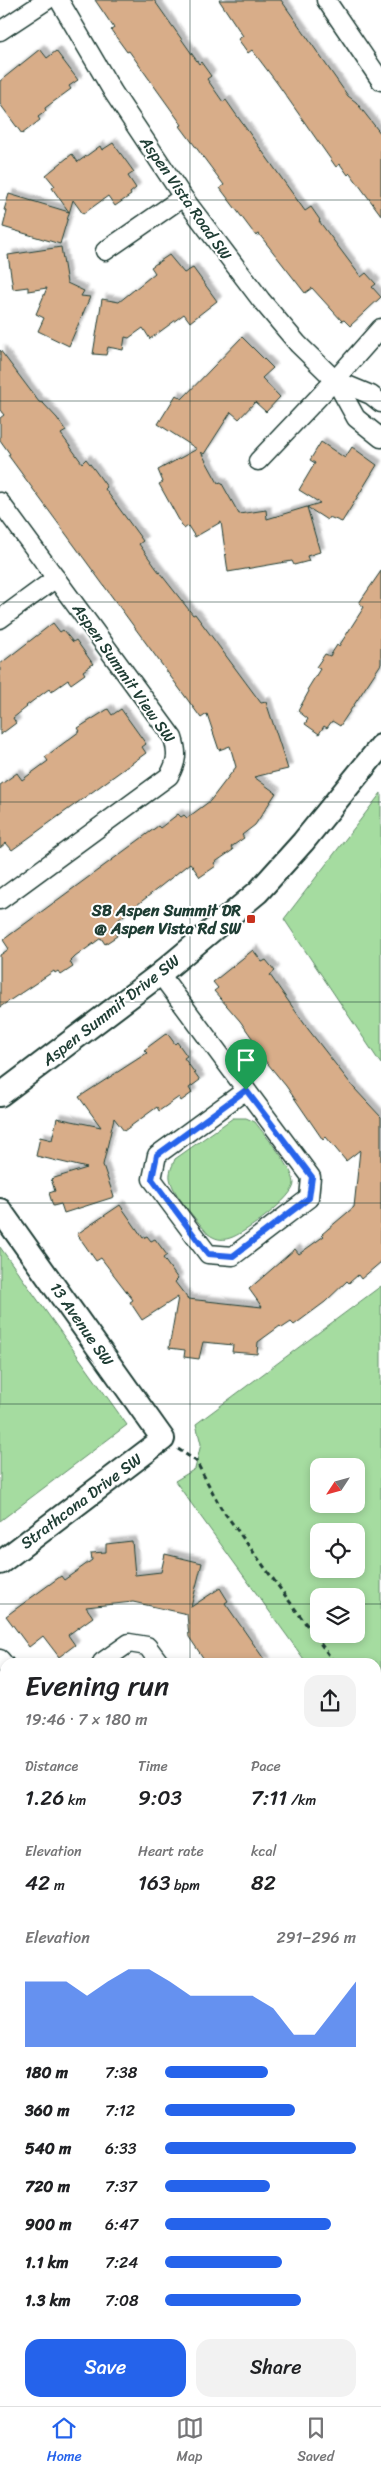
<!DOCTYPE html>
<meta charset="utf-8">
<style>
:root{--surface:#fff;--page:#f2f2f2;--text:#202124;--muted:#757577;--line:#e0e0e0;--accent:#2563eb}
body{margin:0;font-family:Sriracha,sans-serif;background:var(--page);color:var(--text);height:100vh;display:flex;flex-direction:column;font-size:19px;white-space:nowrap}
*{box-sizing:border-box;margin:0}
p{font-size:16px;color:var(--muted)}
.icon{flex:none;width:28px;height:28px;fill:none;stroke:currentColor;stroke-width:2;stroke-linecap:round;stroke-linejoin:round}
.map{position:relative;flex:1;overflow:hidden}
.drawer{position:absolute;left:0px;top:1658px;width:381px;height:749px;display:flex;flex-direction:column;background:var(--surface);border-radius:15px 15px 0 0;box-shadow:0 2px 8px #0003}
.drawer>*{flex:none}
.needle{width:32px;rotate:234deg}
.tools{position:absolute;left:310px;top:1458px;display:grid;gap:10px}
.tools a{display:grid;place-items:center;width:55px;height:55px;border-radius:10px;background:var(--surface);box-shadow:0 2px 8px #0003;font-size:25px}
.pin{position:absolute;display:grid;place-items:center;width:42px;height:42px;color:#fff;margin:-51px -21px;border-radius:50% 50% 50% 0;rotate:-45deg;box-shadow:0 0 5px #0007}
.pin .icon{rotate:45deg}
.round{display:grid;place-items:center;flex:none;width:52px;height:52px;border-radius:15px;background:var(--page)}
.overview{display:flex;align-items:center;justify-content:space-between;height:85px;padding:0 25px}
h1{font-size:28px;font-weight:600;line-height:38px}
.stats{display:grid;grid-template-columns:repeat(3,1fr);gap:8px;height:85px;padding:5px 25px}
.stats div{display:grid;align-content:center}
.stats b{font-size:21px;font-weight:600}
.stats small{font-size:14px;font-weight:400}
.stats p{font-size:14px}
.chart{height:140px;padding:10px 25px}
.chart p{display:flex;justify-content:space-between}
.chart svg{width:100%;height:90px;margin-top:5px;fill:var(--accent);opacity:.7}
.button{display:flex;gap:10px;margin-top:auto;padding:10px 25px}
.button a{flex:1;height:58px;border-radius:15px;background:var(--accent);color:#fff;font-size:20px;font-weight:600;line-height:58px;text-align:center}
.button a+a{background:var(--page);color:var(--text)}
ul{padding:0 25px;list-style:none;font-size:16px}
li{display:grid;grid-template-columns:80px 60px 1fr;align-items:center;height:38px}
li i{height:12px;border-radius:6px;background:var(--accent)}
.tabs{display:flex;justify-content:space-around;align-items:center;height:70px;border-top:1px solid var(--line);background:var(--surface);font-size:14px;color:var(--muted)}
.tabs a{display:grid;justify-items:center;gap:2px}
.tabs .on{color:var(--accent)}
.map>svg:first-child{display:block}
.green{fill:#a5dca0;stroke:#628c6a;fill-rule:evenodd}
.building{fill:#d8ad89;stroke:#1f3d34;filter:url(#shadow)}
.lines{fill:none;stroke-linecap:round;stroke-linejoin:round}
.minor-casing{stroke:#1f3d34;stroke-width:21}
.tertiary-casing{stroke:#1f3d34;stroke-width:26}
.secondary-casing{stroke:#1f3d34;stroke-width:29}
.path{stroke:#1f3d34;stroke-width:3;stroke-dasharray:5 4;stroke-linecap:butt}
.minor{stroke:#fff;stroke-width:18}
.tertiary{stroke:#fff;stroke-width:22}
.secondary{stroke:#fff;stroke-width:25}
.route-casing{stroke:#fff;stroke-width:10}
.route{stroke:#2563eb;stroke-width:6}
.grid{fill:none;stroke:#1f3d34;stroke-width:1;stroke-opacity:0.55}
.poi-dot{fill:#c8321e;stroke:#fff;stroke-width:2}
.labels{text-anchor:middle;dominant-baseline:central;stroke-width:4;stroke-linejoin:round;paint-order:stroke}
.street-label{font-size:16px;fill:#1f3d34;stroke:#fff}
.poi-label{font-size:16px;font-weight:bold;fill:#1f3d34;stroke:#fff;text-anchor:end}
</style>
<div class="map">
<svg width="381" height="2406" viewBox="0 0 381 2406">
<defs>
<filter id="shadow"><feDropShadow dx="4.5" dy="-4.5" stdDeviation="1" flood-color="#0004"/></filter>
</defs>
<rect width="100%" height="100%" fill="#fff"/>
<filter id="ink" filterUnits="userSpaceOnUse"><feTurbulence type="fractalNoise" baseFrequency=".02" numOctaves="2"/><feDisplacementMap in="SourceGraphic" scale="10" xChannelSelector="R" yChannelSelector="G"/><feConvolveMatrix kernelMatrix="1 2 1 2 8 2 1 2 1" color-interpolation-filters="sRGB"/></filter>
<g filter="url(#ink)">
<g class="green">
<polygon points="381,793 381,1064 284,919"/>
<path d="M233,1118h13l9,4c11,15 37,43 39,61 1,14 -50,51 -64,55 -9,3 -15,1 -22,-4 -10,-13 -36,-40 -38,-56 -1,-7 3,-13 5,-19z"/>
<polygon points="0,1247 127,1425 0,1521"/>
<path d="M381,1286v481l-5,-6v-99h-70l-131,-181 20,-12 6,-25 -5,-20zM319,1466h37v38h-37zM319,1531h37v38h-37zM319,1596h37v38h-37z"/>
<polygon points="381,1810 381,1934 376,1938 376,1854 378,1852"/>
</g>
<g class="building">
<polygon points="95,0 154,0 199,64 201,62 211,76 207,79 223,102 226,100 235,113 305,211 311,207 320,220 319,221 361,277 366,273 376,284 372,287 381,297 350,326 344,320 342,321 312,288 305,293 259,234 256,236 220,188 224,185 180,126 182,125 129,51 127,52 111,30 114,28"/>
<polygon points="219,0 281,0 348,96 356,102 381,134 381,215 350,173 348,175 340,164 336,167 277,83 252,50 248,53 238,39 243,36"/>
<polygon points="40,49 47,58 56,51 78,80 69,86 71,89 45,108 46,111 38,117 40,120 22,134 0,104 0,81"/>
<polygon points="113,143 134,172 128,176 136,188 130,193 131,195 115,206 108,196 83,214 73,200 60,244 3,227 7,211 4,210 9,194 69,212 52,188 55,186 46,175 72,154 78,162 100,146 102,150"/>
<polygon points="61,247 67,283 84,291 81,296 90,297 69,346 38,331 44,318 36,314 47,288 28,291 28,287 13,289 8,255"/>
<polygon points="169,255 184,273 193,268 217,301 190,322 184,314 150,339 143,328 129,338 125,337 123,350 108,347 106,355 93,354 102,299 119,302 155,273 151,267"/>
<polygon points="242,337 273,368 262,378 280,397 266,412 255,402 239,419 231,412 204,454 201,452 218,483 221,482 239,514 266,510 267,519 320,503 299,490 315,463 310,460 321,442 345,458 352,447 377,465 342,522 329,517 327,520 307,507 320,552 307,556 309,561 294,565 292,561 228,572 221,522 195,537 188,526 184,529 159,484 163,482 158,470 197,449 158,424 176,395 182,399"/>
<polygon points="0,350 39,402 43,403 57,418 66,431 61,434 82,463 86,459 94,469 107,487 105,489 143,541 139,544 156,568 193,615 195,614 261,703 266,702 288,769 254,777 276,793 255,825 242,835 244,838 231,847 233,850 214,863 216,866 200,877 190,863 118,920 120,921 111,927 117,936 105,944 101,938 75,957 70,962 73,967 61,975 58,971 55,973 54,971 0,1007 0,955 9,949 3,940 158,826 160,828 178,814 181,817 184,815 187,818 210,801 236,767 230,746 219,750 207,714 201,718 8,455 10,454 0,440 0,418 4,415 0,410"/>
<polygon points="381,571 381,664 340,726 332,721 327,728 324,726 319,734 305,724 308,719 298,711 309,691 307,690 320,669 316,667 325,654 330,656 337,645 339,646 364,607 359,603"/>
<polygon points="53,623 60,632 63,630 73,642 76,640 93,664 83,671 85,674 71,684 68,680 51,692 49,689 26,706 27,707 13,718 16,723 0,735 0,664"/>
<polygon points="108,709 112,715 121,709 146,744 142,747 146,753 12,850 6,843 0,848 0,785 17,773 22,780 48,761 45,757 80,731 78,728"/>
<polygon points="253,950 262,962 266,960 275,971 270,975 308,1029 354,1088 381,1117 381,1262 361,1279 358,1275 349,1283 347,1281 325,1302 294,1325 291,1322 282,1328 280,1326 258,1342 257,1354 232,1352 233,1345 203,1342 199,1359 184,1357 185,1350 169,1348 178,1297 142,1320 130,1302 133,1300 101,1258 96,1261 77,1234 120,1205 143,1238 147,1236 151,1241 155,1239 167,1255 163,1258 178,1279 175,1282 188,1299 262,1307 249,1289 295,1249 299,1254 324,1236 322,1234 354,1207 360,1150 346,1161 326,1137 323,1140 286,1086 254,1047 257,1045 240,1021 214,991 218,988 213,982"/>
<polygon points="167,1033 175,1044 177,1042 187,1056 184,1058 200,1080 189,1088 192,1093 181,1101 179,1097 159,1111 157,1107 124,1131 114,1118 103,1165 114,1197 64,1213 61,1204 53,1206 49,1193 55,1191 51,1179 87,1168 36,1156 40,1137 52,1140 57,1118 101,1127 79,1097 147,1053 144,1050"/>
<polygon points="132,1541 135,1575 161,1572 165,1554 202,1563 191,1607 220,1588 228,1601 225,1603 266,1662 206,1662 189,1637 187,1614 133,1602 86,1607 93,1617 68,1635 75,1645 59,1657 43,1636 29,1647 6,1616 61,1576 64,1580 92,1560 91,1553 106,1552 106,1544"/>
</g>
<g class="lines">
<g class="minor-casing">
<g id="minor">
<polyline points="59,0 113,92 183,197 261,300 298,344 335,380 356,418 381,438"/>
<polyline points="326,0 381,81"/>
<polyline points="0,31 47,0"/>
<polyline points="105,251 183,197"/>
<polyline points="335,380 371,395 381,403"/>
<polyline points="258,461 335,380 381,328"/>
<path d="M0,502l173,236c5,15 4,24 -4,38l-169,124"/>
<polyline points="0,619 56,578"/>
<polyline points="160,974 311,1177 309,1198 233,1256 208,1254 152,1179 157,1155 246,1090"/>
<polyline points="0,1659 5,1665"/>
<polyline points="102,1662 129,1643 147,1646 159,1662"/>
<polyline points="0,1737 5,1733"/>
<polyline points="0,1863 5,1870"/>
<polyline points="376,2180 381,2176"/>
<polyline points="376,2245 381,2251"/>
<polyline points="207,2401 210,2406"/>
</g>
</g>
<g class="tertiary-casing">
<g id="tertiary">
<polyline points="0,1095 160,974 258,892 303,842 381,746"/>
<polyline points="0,1210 163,1439 0,1563"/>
<polyline points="0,2089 5,2096"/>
<polyline points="0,2146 5,2153"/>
</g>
</g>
<g class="secondary-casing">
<g id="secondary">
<polyline points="376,1961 381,1958"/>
<polyline points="376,2002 381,1999"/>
<polyline points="0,2231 5,2228"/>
<polyline points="0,2278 5,2274"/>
</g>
</g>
<g class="path">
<polyline points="178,1449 196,1461 221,1508 334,1662"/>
<polyline points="376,1718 381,1725"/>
</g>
<use href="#minor" class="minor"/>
<use href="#tertiary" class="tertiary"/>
<use href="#secondary" class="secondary"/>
</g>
</g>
<g class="lines" filter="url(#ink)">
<g class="route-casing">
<polygon id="route" points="246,1090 312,1177 309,1198 233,1256 208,1254 152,1179 157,1155"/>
</g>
<use href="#route" class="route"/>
</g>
<path class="grid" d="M190,0v1662M0,200h381M0,401h381M0,602h381M0,802h381M0,1002h381M0,1203h381M0,1404h381M0,1604h319M356,1604h25M0,1805h5M376,1805h5M0,2005h5M376,2005h5M0,2206h5M376,2206h5M190,2401v5"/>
<rect class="poi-dot" x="246" y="914" width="10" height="10" rx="2.5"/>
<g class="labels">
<g class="street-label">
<text transform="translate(186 198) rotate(55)">Aspen Vista Road SW</text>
<text transform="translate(124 673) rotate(55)">Aspen Summit View SW</text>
<text transform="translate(111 1010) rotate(-38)">Aspen Summit Drive SW</text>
<text transform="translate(82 1324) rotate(55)">13 Avenue SW</text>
<text transform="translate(81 1501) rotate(-37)">Strathcona Drive SW</text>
</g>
<g class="poi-label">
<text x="241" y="910">SB Aspen Summit DR<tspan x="241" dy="18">@ Aspen Vista Rd SW</tspan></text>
</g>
</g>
</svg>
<div class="tools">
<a><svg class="needle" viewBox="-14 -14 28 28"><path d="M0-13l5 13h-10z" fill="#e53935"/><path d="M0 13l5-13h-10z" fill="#757577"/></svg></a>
<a><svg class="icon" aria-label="locate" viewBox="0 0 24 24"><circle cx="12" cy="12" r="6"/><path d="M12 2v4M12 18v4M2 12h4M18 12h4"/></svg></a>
<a><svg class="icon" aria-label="layers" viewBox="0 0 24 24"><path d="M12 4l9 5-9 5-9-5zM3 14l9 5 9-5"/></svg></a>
</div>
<div class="pin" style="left:246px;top:1090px;background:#1e9e55"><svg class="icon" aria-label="arrive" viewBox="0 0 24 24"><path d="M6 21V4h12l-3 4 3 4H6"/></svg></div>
<section class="drawer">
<div class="overview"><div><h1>Evening run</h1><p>19:46 · 7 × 180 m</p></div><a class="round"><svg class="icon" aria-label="share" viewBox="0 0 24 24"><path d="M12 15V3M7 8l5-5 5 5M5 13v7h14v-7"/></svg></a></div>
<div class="stats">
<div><p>Distance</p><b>1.26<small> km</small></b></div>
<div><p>Time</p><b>9:03</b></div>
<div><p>Pace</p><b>7:11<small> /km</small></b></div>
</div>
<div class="stats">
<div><p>Elevation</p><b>42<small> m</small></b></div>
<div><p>Heart rate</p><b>163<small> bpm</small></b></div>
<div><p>kcal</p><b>82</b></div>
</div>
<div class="chart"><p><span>Elevation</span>291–296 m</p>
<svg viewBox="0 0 160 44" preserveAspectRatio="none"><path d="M0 44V12L10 12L20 12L30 19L40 12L50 6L60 6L70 12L80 19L90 19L100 19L110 19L120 25L130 38L140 38L150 25L160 12V44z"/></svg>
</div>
<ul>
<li><b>180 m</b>7:38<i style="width:54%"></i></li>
<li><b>360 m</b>7:12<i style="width:68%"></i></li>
<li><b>540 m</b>6:33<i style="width:100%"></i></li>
<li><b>720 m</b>7:37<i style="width:55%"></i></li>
<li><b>900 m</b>6:47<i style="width:87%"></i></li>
<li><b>1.1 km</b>7:24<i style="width:61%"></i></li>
<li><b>1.3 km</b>7:08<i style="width:71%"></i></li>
</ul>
<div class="button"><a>Save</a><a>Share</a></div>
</section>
</div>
<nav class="tabs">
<a class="on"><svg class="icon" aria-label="home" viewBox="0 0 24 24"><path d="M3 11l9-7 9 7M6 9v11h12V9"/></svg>Home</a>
<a><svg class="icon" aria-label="map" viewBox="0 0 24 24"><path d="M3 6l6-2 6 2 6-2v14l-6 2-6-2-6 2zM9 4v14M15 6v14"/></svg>Map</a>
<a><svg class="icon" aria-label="saved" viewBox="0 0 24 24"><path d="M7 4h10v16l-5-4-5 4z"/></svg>Saved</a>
</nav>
